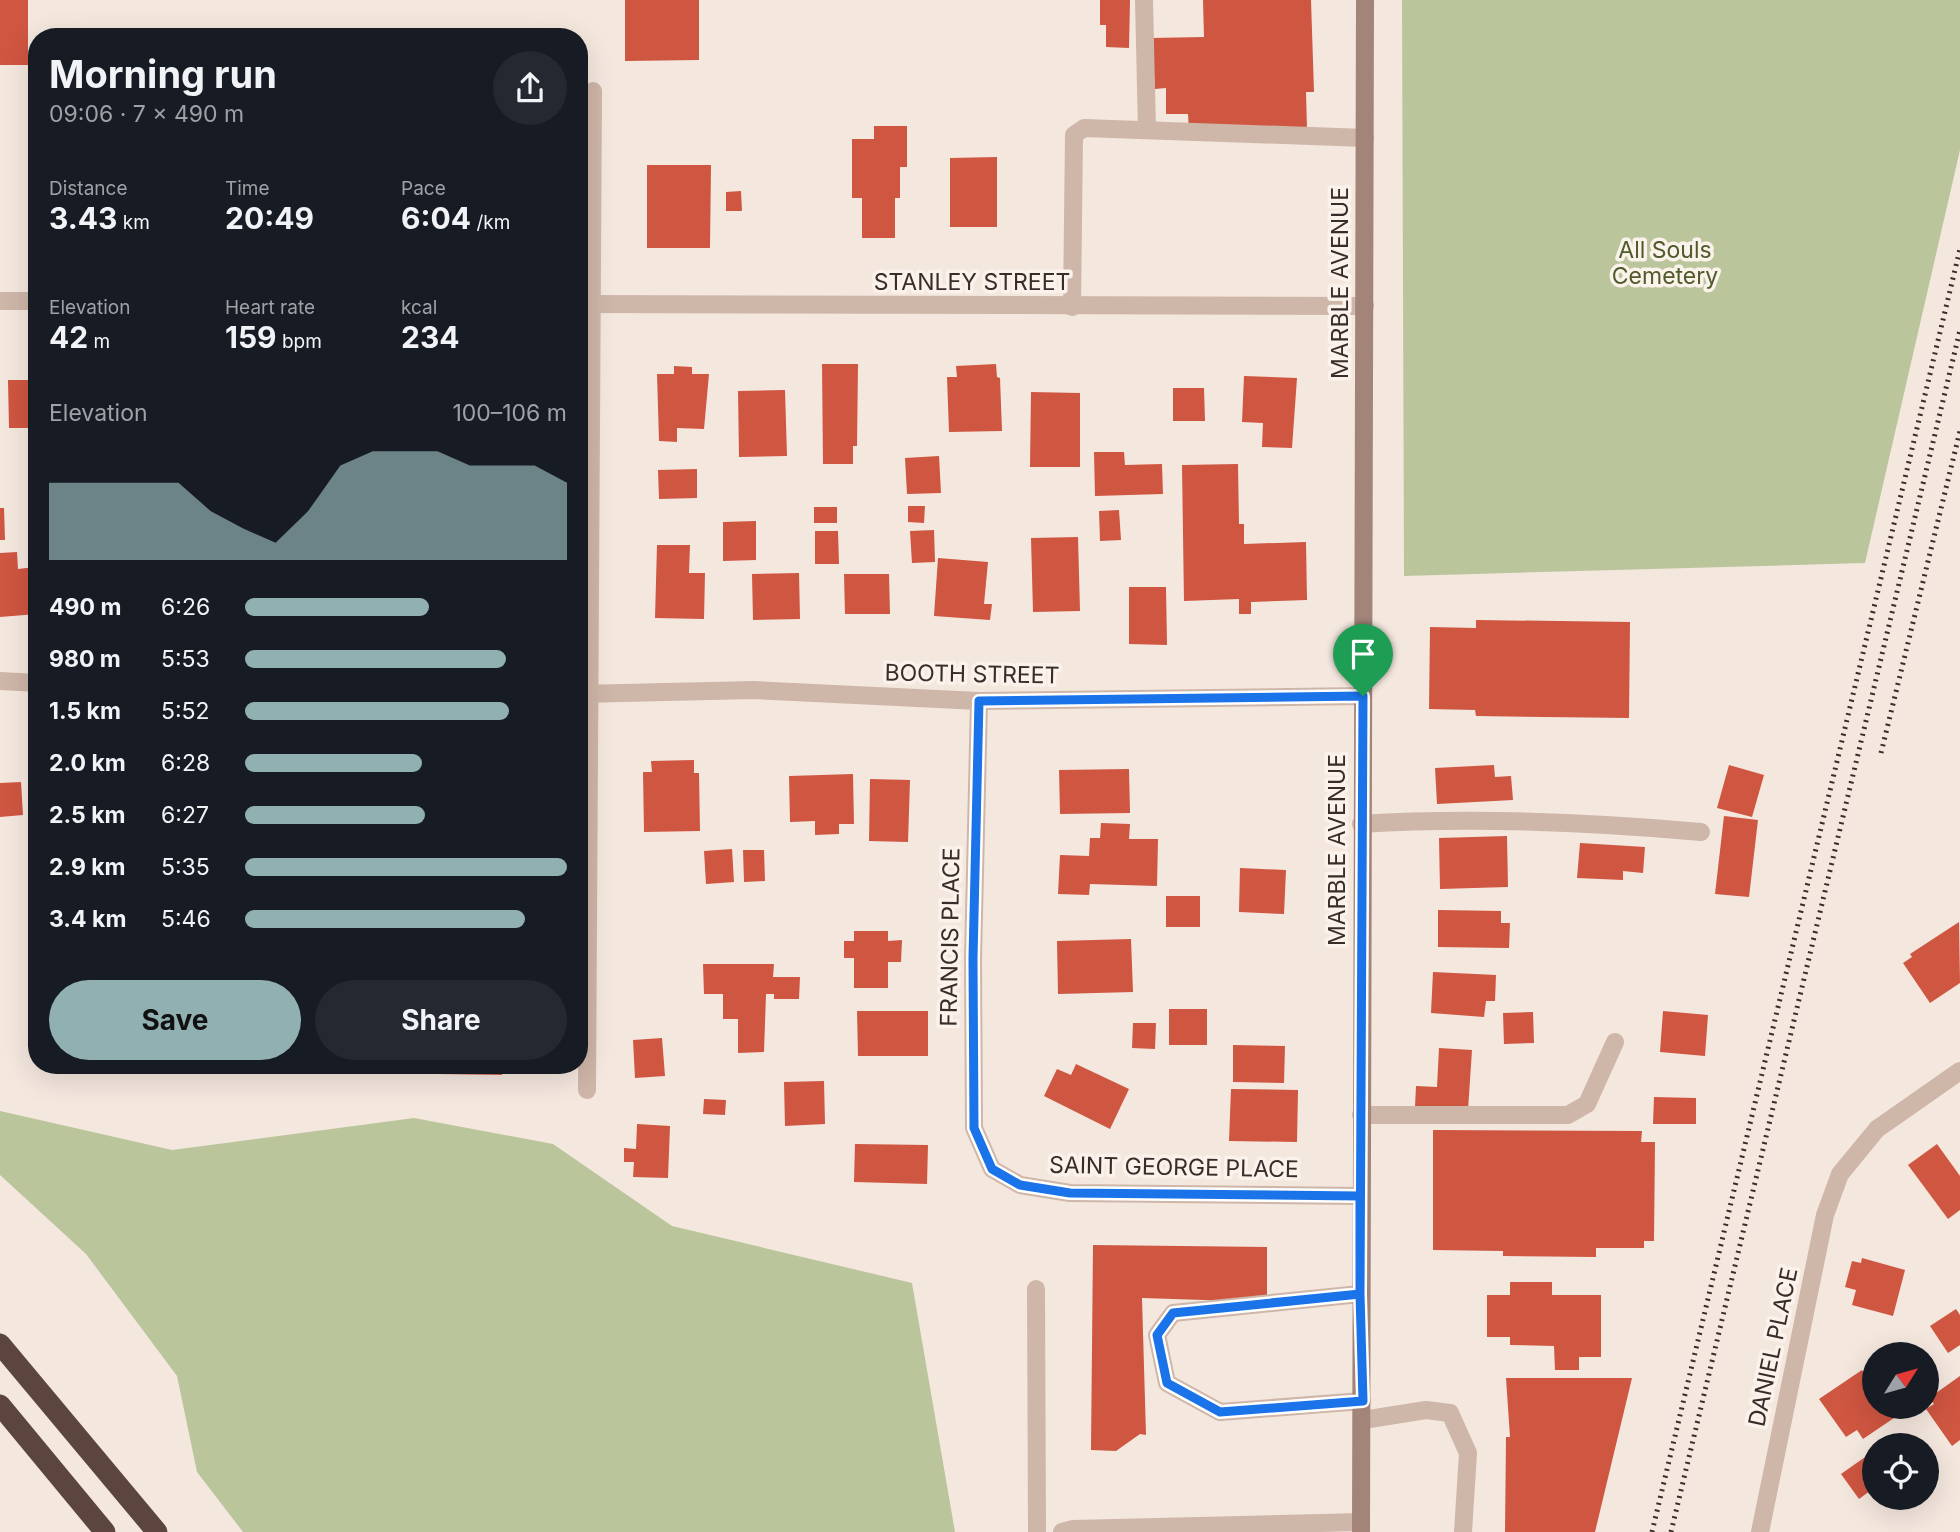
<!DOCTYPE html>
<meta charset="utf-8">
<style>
:root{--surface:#171b24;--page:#242831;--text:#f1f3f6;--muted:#9ea1a6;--accent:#91b0b1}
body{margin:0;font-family:Inter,sans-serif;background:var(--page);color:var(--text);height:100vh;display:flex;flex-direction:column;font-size:26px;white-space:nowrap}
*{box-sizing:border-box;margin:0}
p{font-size:23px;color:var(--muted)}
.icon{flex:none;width:38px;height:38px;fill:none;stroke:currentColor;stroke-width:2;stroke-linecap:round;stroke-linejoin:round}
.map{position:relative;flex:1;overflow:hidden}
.panel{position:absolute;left:28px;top:28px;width:560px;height:1046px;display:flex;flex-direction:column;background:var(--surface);border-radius:28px;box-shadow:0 7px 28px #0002}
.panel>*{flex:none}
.needle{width:46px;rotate:53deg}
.buttons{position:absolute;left:1862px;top:1342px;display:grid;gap:14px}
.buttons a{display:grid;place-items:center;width:77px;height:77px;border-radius:50%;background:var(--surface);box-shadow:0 7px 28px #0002;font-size:35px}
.pin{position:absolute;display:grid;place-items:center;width:60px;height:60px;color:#fff;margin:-72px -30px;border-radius:50% 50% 50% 0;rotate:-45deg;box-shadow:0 0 7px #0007}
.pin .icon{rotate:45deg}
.round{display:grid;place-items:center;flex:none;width:74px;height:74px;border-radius:37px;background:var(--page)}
.overview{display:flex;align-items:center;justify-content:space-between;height:119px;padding:0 21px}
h1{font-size:38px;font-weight:700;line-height:52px}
.metrics{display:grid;grid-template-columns:repeat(3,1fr);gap:10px;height:119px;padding:7px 21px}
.metrics div{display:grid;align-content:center}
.metrics b{font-size:30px;font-weight:700}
.metrics small{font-size:19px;font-weight:400}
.metrics p{font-size:19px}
.chart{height:196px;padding:14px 21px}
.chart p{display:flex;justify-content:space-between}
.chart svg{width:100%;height:126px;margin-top:7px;fill:var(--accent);opacity:.7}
.action{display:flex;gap:14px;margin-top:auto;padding:14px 21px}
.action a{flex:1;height:80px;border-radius:42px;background:var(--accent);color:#111;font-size:28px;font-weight:700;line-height:80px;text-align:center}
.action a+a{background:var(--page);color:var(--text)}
ul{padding:0 21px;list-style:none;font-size:23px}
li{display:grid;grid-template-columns:112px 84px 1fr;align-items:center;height:52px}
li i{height:18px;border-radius:9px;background:var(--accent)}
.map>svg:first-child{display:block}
.green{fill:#bbc59c}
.building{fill:#cf5641}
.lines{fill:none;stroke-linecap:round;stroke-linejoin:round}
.lane{stroke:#ceb6a8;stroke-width:18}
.street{stroke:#ceb6a8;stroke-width:18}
.secondary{stroke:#a28479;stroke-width:18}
.highway{stroke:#5c453f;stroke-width:21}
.rail{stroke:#3a2d29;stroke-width:5;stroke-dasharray:2 5;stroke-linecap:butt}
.route-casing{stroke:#fff;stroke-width:14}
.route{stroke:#1a73e8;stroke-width:9}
.labels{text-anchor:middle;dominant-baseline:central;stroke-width:7;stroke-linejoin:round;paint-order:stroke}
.park-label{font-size:23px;fill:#4e5b2a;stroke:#fbf2eb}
.street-label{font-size:23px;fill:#3a2d29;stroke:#fbf2eb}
</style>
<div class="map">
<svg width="1960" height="1532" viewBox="0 0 1960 1532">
<rect width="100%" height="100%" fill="#f4e7de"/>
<g class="green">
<polygon points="1402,0 1960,0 1960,150 1865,563 1404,576"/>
<polygon points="0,1111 172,1150 414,1118 553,1144 672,1226 912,1283 955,1532 243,1532 197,1472 177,1376 86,1254 0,1175"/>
</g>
<g class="building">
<rect x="0" y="0" width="28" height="65"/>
<polygon points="625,0 699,0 699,60 625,61"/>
<polygon points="1100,0 1130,0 1129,48 1106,47 1106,25 1100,25"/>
<polygon points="1203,0 1311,0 1314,92 1306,92 1307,129 1189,132 1188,114 1166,114 1166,88 1155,89 1151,38 1204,37"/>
<polygon points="874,126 907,126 907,167 900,167 900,198 895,198 895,238 862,238 862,198 852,198 852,139 874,139"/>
<polygon points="997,157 997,227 950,227 950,158"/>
<polygon points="647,165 711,165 710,248 647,248"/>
<polygon points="741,191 742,211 726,211 726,192"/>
<polygon points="822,364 858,364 857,446 853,446 853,464 823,464"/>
<polygon points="996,364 997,377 1000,378 1002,431 949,432 947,377 957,377 956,366"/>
<polygon points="674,366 692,367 692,374 709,374 704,429 677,428 677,442 659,441 657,374 674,374"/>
<polygon points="1244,376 1297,378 1292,448 1262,447 1263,423 1242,422"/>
<polygon points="8,380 37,380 37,428 9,428"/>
<polygon points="1173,388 1204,388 1205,421 1173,421"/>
<polygon points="785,390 787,456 739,457 738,391"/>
<polygon points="1031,392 1080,393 1080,467 1030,467"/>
<polygon points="1094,452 1124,452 1125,465 1162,464 1163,494 1095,496"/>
<polygon points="939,456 941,493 907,494 905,458"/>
<polygon points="1238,464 1239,524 1244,524 1244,544 1306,542 1307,600 1251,602 1251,614 1239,614 1239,599 1184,601 1182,465"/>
<polygon points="697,469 697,498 659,499 658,470"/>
<polygon points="908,506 925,506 924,523 908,522"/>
<rect x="814" y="507" width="23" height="16"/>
<polygon points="0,508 4,508 5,540 0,540"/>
<polygon points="1119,510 1121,540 1100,541 1099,511"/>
<polygon points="756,521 756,560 723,561 723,522"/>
<polygon points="934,530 935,562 912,563 910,531"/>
<polygon points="815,531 838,531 839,564 815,564"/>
<polygon points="1078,537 1080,611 1033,612 1031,538"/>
<polygon points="657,545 690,545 689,573 705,573 704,619 655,618"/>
<polygon points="17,552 18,569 35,567 37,614 0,617 0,553"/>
<polygon points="938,558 988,562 984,604 992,604 990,620 934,616"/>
<polygon points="799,573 800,619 753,620 752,574"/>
<polygon points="844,574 889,574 890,614 845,614"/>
<polygon points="1129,587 1166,587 1167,645 1129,644"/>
<polygon points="1476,620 1630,622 1629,718 1476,716 1475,710 1429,709 1430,627 1476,628"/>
<polygon points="694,760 694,773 699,773 700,831 644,832 643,772 652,772 651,761"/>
<polygon points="1494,765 1495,777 1511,776 1513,800 1437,804 1435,768"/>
<polygon points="1729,765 1764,775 1752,817 1717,808"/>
<polygon points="1129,769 1130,813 1060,814 1059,770"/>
<polygon points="853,774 854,824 839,824 839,834 815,835 815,821 790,822 789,776"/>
<polygon points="870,779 910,780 908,842 869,841"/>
<polygon points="21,782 23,815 0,817 0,783"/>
<polygon points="1724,816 1758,820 1749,897 1715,894"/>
<polygon points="1101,823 1130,824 1129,839 1158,839 1157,886 1090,884 1089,895 1058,894 1060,855 1089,856 1090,838 1100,838"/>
<polygon points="1507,836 1508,887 1440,889 1439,838"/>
<polygon points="1580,843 1645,847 1643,873 1623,871 1623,880 1577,878"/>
<polygon points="732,849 734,882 706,884 704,851"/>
<polygon points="743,850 764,850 765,881 744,882"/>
<polygon points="1240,868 1286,870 1284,914 1239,912"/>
<rect x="1166" y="896" width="34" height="31"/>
<polygon points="1438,910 1501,911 1501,923 1510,923 1509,948 1438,947"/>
<polygon points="1959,922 1960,983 1930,1003 1903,963 1912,957 1910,954"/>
<polygon points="854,931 888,931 888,941 902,940 901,962 888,962 888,988 854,988 854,958 844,958 844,941 854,941"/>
<polygon points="1131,939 1133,992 1058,994 1057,941"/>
<polygon points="703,964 774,964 773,977 800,977 799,999 774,999 774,994 766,994 764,1052 738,1053 738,1019 723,1019 723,994 704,994"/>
<polygon points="1433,972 1496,975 1495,1001 1486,1001 1484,1017 1431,1013"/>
<rect x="1169" y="1009" width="38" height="36"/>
<polygon points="857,1011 928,1011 928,1056 858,1056"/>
<polygon points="1663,1011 1708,1015 1705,1056 1660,1052"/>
<polygon points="1533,1012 1534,1043 1504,1044 1503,1013"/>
<polygon points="1133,1023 1156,1023 1155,1049 1132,1048"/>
<polygon points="662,1038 665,1076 635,1078 633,1040"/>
<polygon points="1233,1045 1285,1046 1284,1083 1233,1082"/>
<polygon points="1439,1048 1472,1050 1468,1110 1415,1107 1416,1086 1437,1087"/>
<polygon points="1076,1064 1129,1089 1110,1129 1044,1096 1057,1069 1071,1075"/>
<polygon points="438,1066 502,1066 502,1075 438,1074"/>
<polygon points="824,1081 825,1124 785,1126 784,1082"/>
<polygon points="1231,1089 1298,1090 1297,1142 1229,1141"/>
<polygon points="1654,1097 1696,1098 1696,1124 1653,1124"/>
<polygon points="704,1099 726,1100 725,1115 703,1114"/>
<polygon points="637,1124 670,1126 668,1178 633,1177 634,1162 624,1162 624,1148 636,1149"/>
<polygon points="1433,1130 1642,1131 1641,1142 1655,1142 1654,1241 1644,1241 1644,1248 1596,1248 1596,1257 1503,1256 1503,1251 1433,1250"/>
<polygon points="855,1144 928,1145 927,1184 854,1182"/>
<polygon points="1937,1144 1960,1176 1960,1210 1948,1219 1908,1165"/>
<polygon points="1093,1245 1267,1247 1267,1302 1142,1298 1146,1435 1140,1434 1116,1451 1091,1450"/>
<polygon points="1862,1258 1905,1270 1893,1316 1852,1305 1856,1290 1845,1287 1852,1261 1861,1263"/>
<polygon points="1510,1282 1552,1282 1552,1295 1601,1295 1601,1357 1579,1357 1579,1370 1555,1370 1554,1346 1510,1345 1510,1337 1487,1337 1487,1295 1510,1295"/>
<polygon points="1956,1309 1960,1315 1960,1345 1948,1353 1930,1326"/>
<polygon points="1862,1370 1874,1388 1874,1407 1887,1407 1894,1418 1863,1439 1857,1430 1846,1437 1819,1399"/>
<polygon points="1960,1376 1960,1440 1952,1446 1926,1409 1934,1404 1929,1398"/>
<polygon points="1506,1378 1632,1378 1595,1532 1505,1532 1506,1437 1510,1437"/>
<polygon points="1868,1455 1874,1463 1874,1488 1859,1499 1841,1474"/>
</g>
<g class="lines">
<g class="lane">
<polyline points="1144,0 1147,130"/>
<polyline points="1072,307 1074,135 1084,128 1365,138"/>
<path d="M1361,824c113,-7 227,-2 340,8"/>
<polyline points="1361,1115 1568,1115 1587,1104 1615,1042"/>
<polyline points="1036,1289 1037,1532"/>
<polyline points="1360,1294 1173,1313 1157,1335 1167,1383 1220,1412 1362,1401"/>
<polyline points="1363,1420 1426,1410 1450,1413 1468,1453 1463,1532"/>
<polyline points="1062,1532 1073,1529 1361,1522"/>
</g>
<g class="street">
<polyline points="0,301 37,301"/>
<polyline points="579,304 1365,306"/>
<polyline points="0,681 37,683"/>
<polyline points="579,694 754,690 979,701 1363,696"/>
<polyline points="979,701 973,958 974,1128 992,1169 1020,1185 1070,1193 1360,1196"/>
<polyline points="587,1090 593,91"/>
<polyline points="1760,1532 1825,1215 1840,1174 1877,1129 1960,1071"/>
</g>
<polyline class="secondary" points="1361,1532 1365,0"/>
<g class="highway">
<polyline points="0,1344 157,1532"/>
<polyline points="0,1405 105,1532"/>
</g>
<g class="rail">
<polyline points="1881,753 1960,431"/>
<polyline points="1652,1532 1960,249"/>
<polyline points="1671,1532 1960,330"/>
</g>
</g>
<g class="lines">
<g class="route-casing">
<polyline id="route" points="1363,696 1360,1294 1363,1401 1220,1412 1167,1383 1157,1335 1173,1313 1360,1294 1360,1196 1070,1193 1020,1185 992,1169 974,1128 973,958 979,701 1363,696"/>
</g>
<use href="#route" class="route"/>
</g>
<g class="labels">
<g class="park-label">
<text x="1665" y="250">All Souls<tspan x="1665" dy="26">Cemetery</tspan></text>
</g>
<g class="street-label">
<text x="972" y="282">STANLEY STREET</text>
<text transform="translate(1340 283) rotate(-90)">MARBLE AVENUE</text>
<text transform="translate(972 674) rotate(1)">BOOTH STREET</text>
<text transform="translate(1337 850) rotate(-90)">MARBLE AVENUE</text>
<text transform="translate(950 937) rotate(-89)">FRANCIS PLACE</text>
<text transform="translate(1174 1167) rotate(1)">SAINT GEORGE PLACE</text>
<text transform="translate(1773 1347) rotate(-78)">DANIEL PLACE</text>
</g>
</g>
</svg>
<div class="buttons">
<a><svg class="needle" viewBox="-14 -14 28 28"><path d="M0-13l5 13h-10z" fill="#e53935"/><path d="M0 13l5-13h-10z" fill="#9ea1a6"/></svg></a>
<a><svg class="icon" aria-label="locate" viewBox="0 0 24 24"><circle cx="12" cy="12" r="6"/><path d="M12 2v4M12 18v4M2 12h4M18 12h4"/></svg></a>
</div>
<div class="pin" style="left:1363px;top:696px;background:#1e9e55"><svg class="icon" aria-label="arrive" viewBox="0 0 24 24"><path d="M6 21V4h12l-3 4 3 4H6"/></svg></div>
<section class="panel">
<div class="overview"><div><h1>Morning run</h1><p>09:06 · 7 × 490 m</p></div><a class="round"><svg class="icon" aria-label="share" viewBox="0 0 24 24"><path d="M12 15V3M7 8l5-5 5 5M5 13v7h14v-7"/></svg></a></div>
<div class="metrics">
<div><p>Distance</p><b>3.43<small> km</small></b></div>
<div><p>Time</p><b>20:49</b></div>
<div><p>Pace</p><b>6:04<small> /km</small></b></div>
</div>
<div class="metrics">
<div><p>Elevation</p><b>42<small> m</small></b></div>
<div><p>Heart rate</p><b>159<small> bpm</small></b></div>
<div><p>kcal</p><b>234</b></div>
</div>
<div class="chart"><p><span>Elevation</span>100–106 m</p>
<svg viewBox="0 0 160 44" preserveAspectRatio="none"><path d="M0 44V17L10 17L20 17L30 17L40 17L50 27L60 33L70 38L80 27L90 11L100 6L110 6L120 6L130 11L140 11L150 11L160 17V44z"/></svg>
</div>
<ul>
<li><b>490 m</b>6:26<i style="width:57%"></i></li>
<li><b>980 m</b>5:53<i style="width:81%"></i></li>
<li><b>1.5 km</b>5:52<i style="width:82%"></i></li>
<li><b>2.0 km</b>6:28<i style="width:55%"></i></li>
<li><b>2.5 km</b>6:27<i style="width:56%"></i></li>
<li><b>2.9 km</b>5:35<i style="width:100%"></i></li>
<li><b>3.4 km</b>5:46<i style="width:87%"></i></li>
</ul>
<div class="action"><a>Save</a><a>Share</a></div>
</section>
</div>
